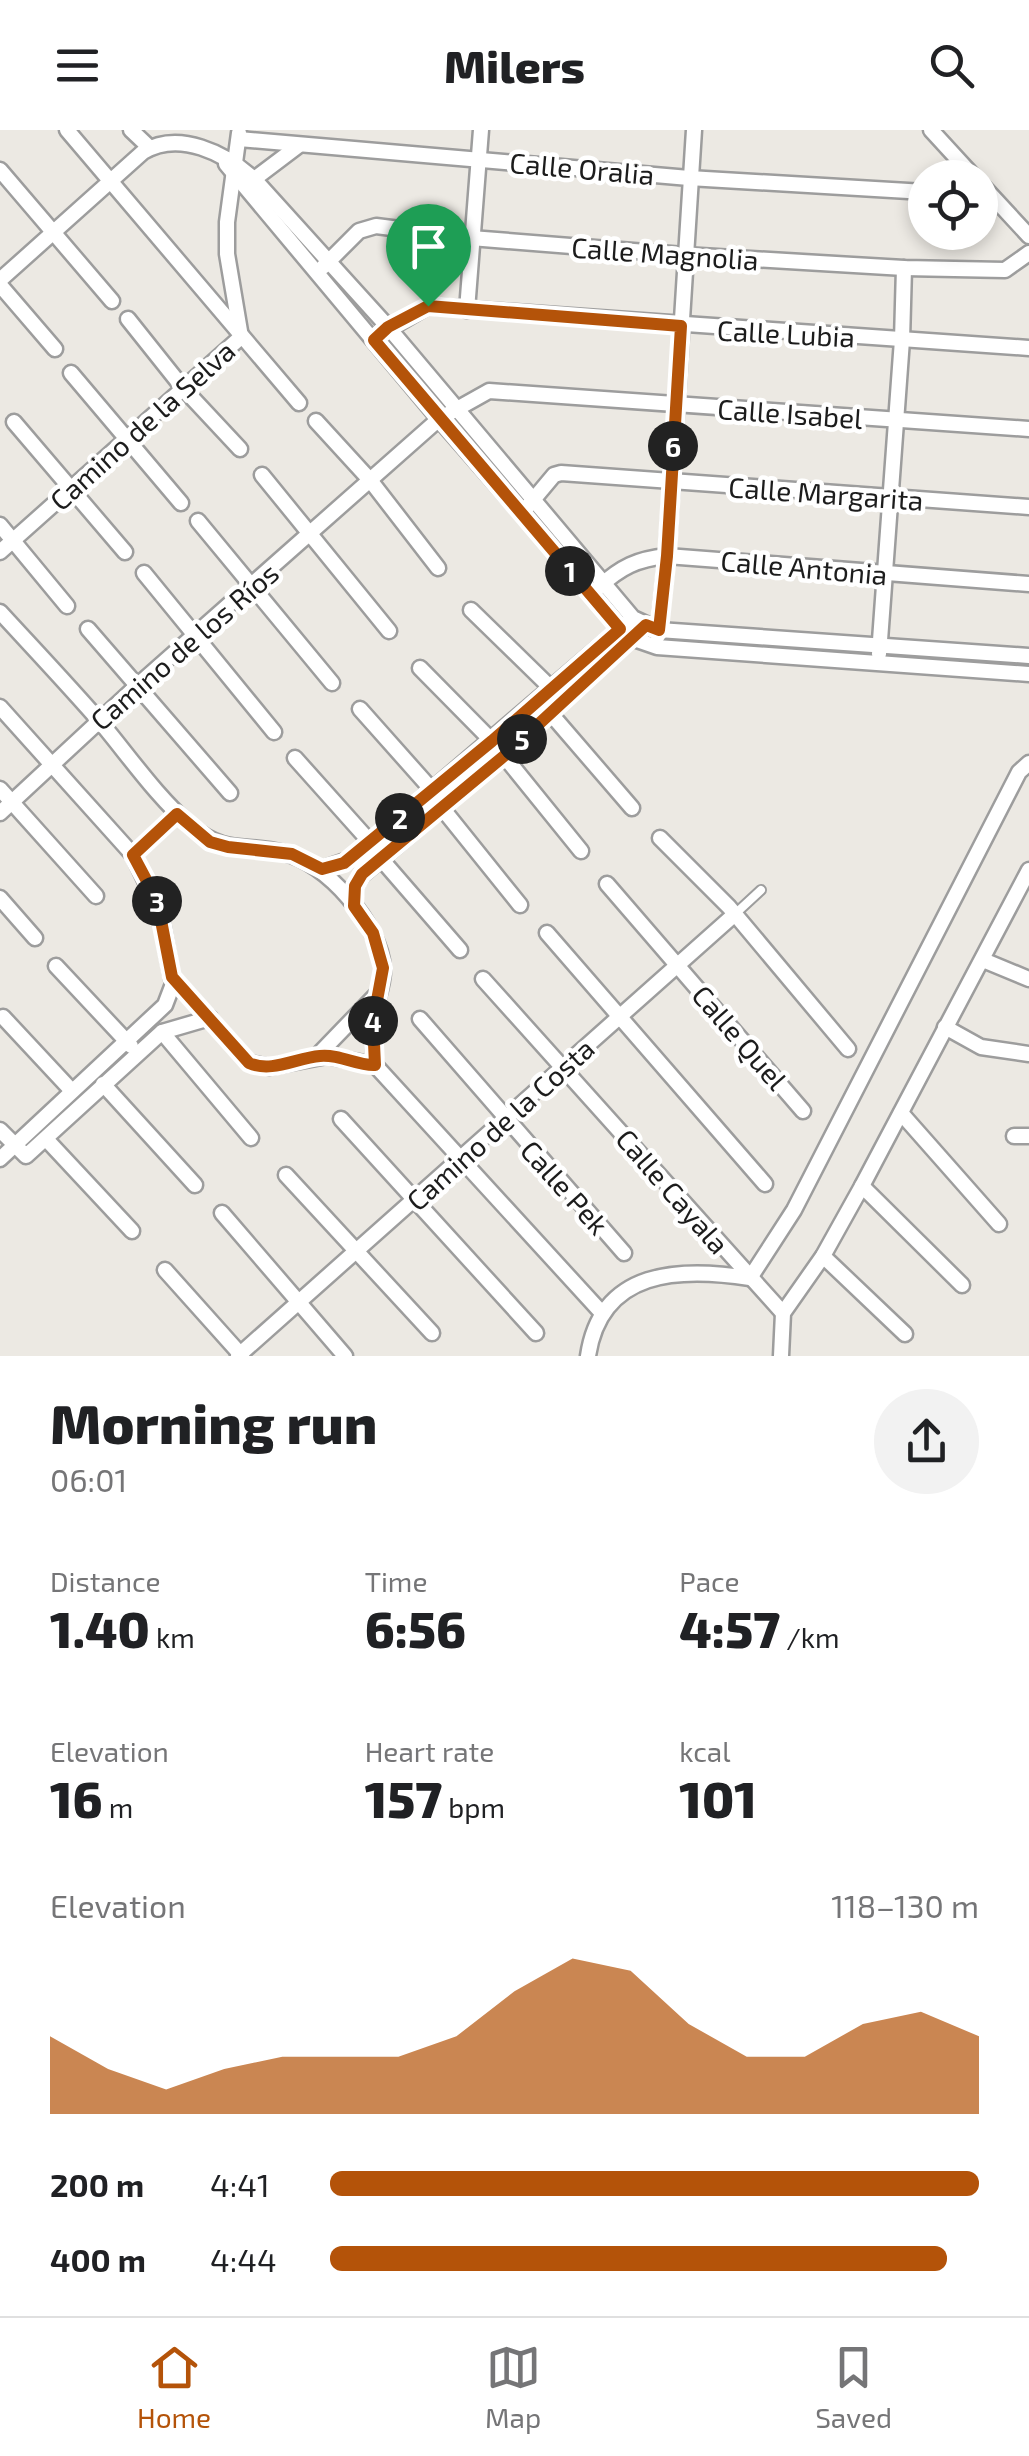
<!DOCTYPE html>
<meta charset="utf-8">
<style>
:root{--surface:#fff;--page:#f2f2f2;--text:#202124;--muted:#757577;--line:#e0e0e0;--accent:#b45309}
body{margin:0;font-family:"Exo 2",sans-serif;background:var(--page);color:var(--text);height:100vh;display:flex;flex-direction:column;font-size:38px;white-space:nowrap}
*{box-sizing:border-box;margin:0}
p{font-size:32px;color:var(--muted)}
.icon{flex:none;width:55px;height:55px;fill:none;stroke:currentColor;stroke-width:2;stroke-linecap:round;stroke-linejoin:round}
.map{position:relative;height:1226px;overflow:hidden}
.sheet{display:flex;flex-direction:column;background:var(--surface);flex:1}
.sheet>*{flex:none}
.buttons{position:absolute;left:908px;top:30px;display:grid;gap:20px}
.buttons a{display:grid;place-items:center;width:90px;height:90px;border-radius:50%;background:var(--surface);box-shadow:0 5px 15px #0003;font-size:50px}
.pin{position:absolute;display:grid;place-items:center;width:85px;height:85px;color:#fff;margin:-102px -42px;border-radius:50% 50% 50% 0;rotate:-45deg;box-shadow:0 0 10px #0007}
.pin .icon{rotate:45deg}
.km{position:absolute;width:50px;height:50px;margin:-25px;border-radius:50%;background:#222;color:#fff;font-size:28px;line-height:50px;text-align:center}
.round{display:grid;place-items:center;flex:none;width:105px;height:105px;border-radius:52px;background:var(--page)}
.summary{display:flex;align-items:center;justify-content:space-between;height:170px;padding:0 50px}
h1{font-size:55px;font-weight:800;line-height:75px}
.stats{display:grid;grid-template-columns:repeat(3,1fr);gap:15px;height:170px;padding:10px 50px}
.stats div{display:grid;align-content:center}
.stats b{font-size:50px;font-weight:800}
.stats small{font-size:28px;font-weight:400}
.stats p{font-size:28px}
.chart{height:280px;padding:20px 50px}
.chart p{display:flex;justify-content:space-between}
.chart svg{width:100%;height:180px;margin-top:10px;fill:var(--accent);opacity:.7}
ul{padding:0 50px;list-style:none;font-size:32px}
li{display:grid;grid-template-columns:160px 120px 1fr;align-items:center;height:75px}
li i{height:25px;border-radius:12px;background:var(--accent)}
header{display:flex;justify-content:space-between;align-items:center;height:130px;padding:0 50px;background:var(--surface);font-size:45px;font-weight:800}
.dock{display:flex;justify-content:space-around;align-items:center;height:140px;border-top:2px solid var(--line);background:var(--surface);font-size:28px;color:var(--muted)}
.dock a{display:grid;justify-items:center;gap:5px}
.dock .selected{color:var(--accent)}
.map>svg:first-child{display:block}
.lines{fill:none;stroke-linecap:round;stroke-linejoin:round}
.service-casing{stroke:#9d9d9d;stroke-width:12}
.minor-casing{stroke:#9d9d9d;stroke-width:19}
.service{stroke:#fff;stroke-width:8}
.minor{stroke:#fff;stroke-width:14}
.route-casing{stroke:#fff;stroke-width:20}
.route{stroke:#b45309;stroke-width:12}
.labels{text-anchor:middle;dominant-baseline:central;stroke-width:9;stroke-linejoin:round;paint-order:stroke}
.street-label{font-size:28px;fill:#1c1c1c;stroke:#fff}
</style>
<header><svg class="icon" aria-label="menu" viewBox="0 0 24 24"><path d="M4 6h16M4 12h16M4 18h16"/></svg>Milers<svg class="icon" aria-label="search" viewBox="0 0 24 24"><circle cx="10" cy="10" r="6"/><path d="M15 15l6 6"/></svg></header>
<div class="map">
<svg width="1029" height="1226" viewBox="0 0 1029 1226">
<rect width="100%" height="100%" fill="#ece9e3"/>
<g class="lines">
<g class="service-casing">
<polyline id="service" points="735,784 761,760"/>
</g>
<g class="minor-casing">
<g id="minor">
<polyline points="67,0 299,273"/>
<polyline points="131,0 150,18"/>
<polyline points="931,0 975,48"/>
<polyline points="239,9 689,48 925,62"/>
<polyline points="226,34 439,289 631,508 657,517 1029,544"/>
<polyline points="0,40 112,171"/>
<polyline points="249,53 298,16"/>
<polyline points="980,53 1029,106"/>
<polyline points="323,137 359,101 376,96 471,108 684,125 904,138 1005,140 1029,123"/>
<path d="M0,150l143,-128c36,-22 82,1 111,27l134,148 245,291 26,12 370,26"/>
<polyline points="0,155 55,219"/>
<polyline points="467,180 481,0"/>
<polyline points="128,189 183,258 240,319"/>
<polyline points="382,203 428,176 1029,218"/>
<polyline points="71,243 181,373"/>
<polyline points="316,291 370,350 438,438"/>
<polyline points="14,292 125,422"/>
<polyline points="262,345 389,501"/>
<polyline points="528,376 554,345 561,343 1029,377"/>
<polyline points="198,391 332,553"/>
<polyline points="0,395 67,476"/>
<polyline points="0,422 241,207 227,124 227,92 239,3"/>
<polyline points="144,443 274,602"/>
<path d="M599,457c22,-20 38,-28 68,-31l362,28"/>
<polyline points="471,480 552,559"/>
<path d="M0,482c34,37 69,74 102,112 29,35 56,74 90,103 34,28 53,16 92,26 42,9 96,71 99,115 1,15 -6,30 -9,44 -3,17 0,36 1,53"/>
<polyline points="88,499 230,663"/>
<polyline points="658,506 667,426 694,0"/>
<polyline points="879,524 902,210 904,138"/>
<polyline points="420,538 492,611 581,721"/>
<polyline points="0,577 133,725 160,782 173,854 165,875 0,1029"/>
<polyline points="360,579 432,660"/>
<polyline points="551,584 632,678"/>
<polyline points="295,628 371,713"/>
<polyline points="0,659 96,766"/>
<polyline points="442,678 520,775"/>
<polyline points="0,683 138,555 439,289 489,261 1029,299"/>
<polyline points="660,708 729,777 848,919"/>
<polyline points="133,725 177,684"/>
<polyline points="382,730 460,820"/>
<polyline points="322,739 351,729 627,493"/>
<polyline points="607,754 803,981"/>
<polyline points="0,768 35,808"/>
<polyline points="354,776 355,756 362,745 503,626 637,503"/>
<polyline points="547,803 765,1054"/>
<polyline points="983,830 1029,849"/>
<polyline points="56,836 131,916"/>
<polyline points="173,848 249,933 269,937 327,926 375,935"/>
<polyline points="483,849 783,1183"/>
<polyline points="3,887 72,961"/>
<polyline points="420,889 624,1123"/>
<polyline points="945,897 981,917 1029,924"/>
<polyline points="162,902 251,1008"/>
<polyline points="317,926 376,865"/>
<polyline points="375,935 601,1182"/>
<polyline points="103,954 195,1055"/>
<polyline points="901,983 999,1094"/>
<polyline points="341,989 536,1203"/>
<polyline points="0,1000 26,1026 162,902 210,888"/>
<polyline points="1014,1006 1029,1006"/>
<polyline points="47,1010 132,1101"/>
<polyline points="286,1045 432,1203"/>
<polyline points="862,1056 962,1155"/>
<polyline points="222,1083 345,1226"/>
<polyline points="823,1126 905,1204"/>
<polyline points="165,1140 242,1226"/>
<polyline points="238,1226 735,784"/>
<path d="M588,1226c13,-87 92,-89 162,-78l44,-68 225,-438 10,-9"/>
<polyline points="781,1226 783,1183 823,1126 862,1056 1029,740"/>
</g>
</g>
<use href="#service" class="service"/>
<use href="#minor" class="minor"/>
</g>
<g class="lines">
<g class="route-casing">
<path id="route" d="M428,176l253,20 -14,230 -8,74 -13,-5 -142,131 -142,118 -7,12 -1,20 19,27 10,35 -10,54 2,43c-18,1 -35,-11 -55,-9 -24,2 -48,17 -71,7l-77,-86 -15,-77 -24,-45 44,-41 33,28 18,5 64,7 30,15 22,-6 148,-122 128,-112 -246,-289 14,-13z"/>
</g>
<use href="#route" class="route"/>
</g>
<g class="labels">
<g class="street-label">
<text transform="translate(582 38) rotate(5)">Calle Oralia</text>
<text transform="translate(665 123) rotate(4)">Calle Magnolia</text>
<text transform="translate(786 203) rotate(3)">Calle Lubia</text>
<text transform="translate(790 283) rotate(4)">Calle Isabel</text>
<text transform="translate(142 295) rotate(-42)">Camino de la Selva</text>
<text transform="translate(826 363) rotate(4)">Calle Margarita</text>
<text transform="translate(804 437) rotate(5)">Calle Antonia</text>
<text transform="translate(184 516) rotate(-41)">Camino de los Ríos</text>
<text transform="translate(740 907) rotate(49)">Calle Quel</text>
<text transform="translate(500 994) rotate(-42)">Camino de la Costa</text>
<text transform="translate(565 1057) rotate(48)">Calle Pek</text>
<text transform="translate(673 1061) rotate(49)">Calle Cayala</text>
</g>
</g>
</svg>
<div class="buttons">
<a><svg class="icon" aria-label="locate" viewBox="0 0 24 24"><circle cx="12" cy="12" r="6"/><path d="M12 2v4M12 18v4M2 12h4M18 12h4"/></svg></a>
</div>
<div class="pin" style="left:428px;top:176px;background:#1e9e55"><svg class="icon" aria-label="arrive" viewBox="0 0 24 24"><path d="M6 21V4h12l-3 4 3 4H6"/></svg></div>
<b class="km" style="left:570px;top:441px">1</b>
<b class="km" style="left:400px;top:688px">2</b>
<b class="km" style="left:157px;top:771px">3</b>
<b class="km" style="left:373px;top:891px">4</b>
<b class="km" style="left:522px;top:609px">5</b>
<b class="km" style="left:673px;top:316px">6</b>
</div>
<section class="sheet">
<div class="summary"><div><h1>Morning run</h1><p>06:01</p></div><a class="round"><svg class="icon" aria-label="share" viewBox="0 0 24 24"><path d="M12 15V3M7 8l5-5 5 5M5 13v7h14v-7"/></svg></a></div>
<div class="stats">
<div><p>Distance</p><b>1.40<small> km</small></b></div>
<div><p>Time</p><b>6:56</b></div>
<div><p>Pace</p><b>4:57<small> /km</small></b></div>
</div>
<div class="stats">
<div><p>Elevation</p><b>16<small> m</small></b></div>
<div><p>Heart rate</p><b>157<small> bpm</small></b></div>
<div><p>kcal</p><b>101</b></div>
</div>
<div class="chart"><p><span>Elevation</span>118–130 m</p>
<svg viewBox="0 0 160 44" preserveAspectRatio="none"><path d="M0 44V25L10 33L20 38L30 33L40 30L50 30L60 30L70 25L80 14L90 6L100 9L110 22L120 30L130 30L140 22L150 19L160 25V44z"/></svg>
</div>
<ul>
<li><b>200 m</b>4:41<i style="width:100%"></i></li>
<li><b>400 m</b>4:44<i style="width:95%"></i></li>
</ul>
</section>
<nav class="dock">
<a class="selected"><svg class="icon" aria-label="home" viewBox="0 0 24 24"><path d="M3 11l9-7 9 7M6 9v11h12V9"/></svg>Home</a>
<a><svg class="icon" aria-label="map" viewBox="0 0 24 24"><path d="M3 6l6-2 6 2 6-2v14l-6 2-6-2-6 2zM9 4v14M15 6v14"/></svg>Map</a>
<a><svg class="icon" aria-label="saved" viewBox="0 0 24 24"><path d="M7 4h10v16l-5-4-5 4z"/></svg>Saved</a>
</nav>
